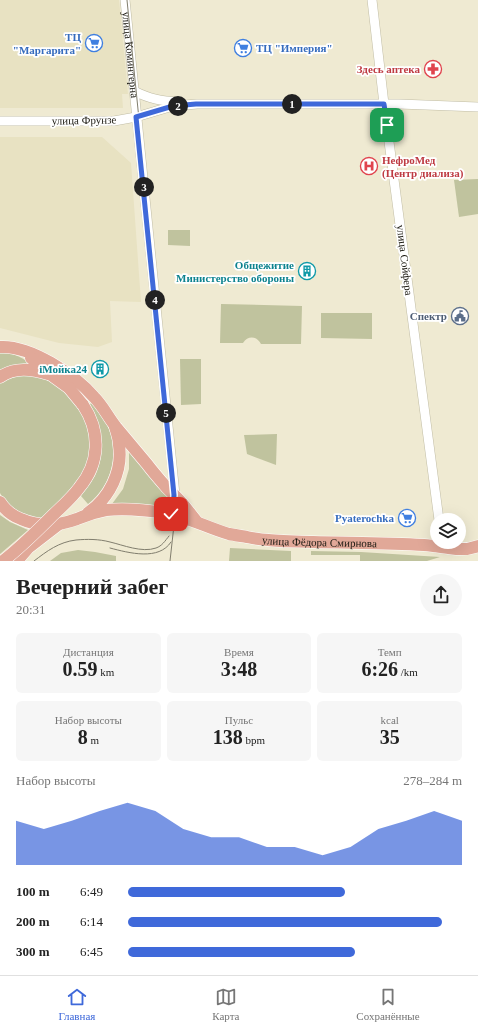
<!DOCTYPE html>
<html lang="ru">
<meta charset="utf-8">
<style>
:root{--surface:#fff;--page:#f6f6f6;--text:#222;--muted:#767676;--line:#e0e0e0;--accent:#3f69da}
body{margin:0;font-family:Georgia,serif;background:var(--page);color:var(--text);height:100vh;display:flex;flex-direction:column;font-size:15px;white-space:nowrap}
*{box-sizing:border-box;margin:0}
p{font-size:13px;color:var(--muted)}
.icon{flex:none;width:22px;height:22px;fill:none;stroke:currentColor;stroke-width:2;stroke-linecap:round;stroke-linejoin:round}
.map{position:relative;height:561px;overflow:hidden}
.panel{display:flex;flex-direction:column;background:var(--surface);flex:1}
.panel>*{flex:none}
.buttons{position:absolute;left:430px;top:513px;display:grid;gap:8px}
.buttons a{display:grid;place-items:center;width:36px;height:36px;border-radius:50%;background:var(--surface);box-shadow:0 4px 16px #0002;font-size:20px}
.pin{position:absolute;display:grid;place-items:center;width:34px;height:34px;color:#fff;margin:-17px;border-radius:8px;box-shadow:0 2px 6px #0006}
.km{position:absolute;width:20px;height:20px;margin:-10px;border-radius:50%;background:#222;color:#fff;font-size:11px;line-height:20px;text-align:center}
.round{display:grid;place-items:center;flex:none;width:42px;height:42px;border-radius:21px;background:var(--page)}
.headline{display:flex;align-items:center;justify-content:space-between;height:68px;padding:0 16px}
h1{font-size:22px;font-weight:800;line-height:30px}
.metrics{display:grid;grid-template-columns:repeat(3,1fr);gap:6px;height:68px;padding:4px 16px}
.metrics div{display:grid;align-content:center;border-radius:6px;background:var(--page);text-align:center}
.metrics b{font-size:20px;font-weight:800}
.metrics small{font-size:11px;font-weight:400}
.metrics p{font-size:11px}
.chart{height:112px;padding:8px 16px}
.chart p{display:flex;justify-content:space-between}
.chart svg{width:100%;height:72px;margin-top:4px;fill:var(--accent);opacity:.7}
ul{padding:0 16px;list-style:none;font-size:13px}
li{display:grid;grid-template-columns:64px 48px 1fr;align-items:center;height:30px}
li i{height:10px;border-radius:5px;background:var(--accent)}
.tabs{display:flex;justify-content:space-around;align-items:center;height:56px;border-top:1px solid var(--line);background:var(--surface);font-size:11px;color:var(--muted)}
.tabs a{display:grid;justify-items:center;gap:2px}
.tabs .selected{color:var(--accent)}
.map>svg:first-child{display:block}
.built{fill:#e8e2c2}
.green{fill:#c0c39e}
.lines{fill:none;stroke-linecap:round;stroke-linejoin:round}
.minor-casing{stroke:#c1bda5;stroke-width:10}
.major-casing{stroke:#fff;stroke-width:13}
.minor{stroke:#fff;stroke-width:9}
.major{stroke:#e1a898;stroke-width:12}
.tram{stroke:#817e6e;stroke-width:1}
.major-bridge-casing{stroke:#fff;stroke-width:13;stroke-linecap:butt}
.major-bridge{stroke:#e1a898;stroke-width:12}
.route-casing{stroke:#fff;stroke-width:8}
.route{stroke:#3f69da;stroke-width:5}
.labels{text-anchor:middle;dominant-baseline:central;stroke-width:3.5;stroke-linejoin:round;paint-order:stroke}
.shop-label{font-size:11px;font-weight:bold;fill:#366cbe;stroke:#fff;text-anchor:end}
.street-label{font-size:11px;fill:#1b1911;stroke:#fff}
.health-label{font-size:11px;font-weight:bold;fill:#be3a42;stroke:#fff;text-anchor:end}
.culture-label{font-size:11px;font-weight:bold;fill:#0d838f;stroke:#fff;text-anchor:end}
.service-label{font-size:11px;font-weight:bold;fill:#4e5e75;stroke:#fff;text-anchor:end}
</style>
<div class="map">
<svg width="478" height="561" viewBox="0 0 478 561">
<rect width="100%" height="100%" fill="#efead2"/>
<g class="built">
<polygon points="0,0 119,0 128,94 122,94 123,108 0,108"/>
<polygon points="0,137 102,137 131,163 141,302 110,301 112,342 98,347 59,343 0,328"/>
</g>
<g class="green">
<polygon points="478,179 478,214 459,217 454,180"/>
<polygon points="168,230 190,230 190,246 168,245"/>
<path d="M221,304l81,2 -1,38h-40c-4,-8 -13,-9 -18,-1h-23z"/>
<polygon points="321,313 372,313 372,339 321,338"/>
<path d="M0,352c15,1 23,6 35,15l-35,6z"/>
<polygon points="180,359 201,359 201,404 181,405"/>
<path d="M24,374c7,1 17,2 23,6 33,16 52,54 38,89 -9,20 -30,36 -45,50 -15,-4 -21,-5 -32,-16 -3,-3 -6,-6 -8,-10v-111z"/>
<path d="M92,403c5,7 11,13 14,20 15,28 6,63 -18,81l-7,-8c4,-7 10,-13 14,-20 11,-23 7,-50 -5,-72z"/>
<polygon points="277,434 276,465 247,454 244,435"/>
<polygon points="129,450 169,499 168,507 139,504 112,504 123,489 129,469"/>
<polygon points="0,515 10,522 28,530 0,554"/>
<polygon points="230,548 291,551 291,561 229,561"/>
<polygon points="78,550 95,552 116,556 116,561 50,561 61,553"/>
<polygon points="311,551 361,552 440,557 427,561 360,561 360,555 311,555"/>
</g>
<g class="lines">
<g class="minor-casing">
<g id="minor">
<path id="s1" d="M125,0l50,495"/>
<polyline points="372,0 384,104 439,520"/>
<path d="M134,91c16,8 27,10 45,11"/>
<polyline points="0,121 114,121 136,117 173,106 197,104 399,104 478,107"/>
</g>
</g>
<g class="major-casing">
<g id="major">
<path d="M0,347c30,-2 75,28 94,50 9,9 14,20 22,30 10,12 21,25 31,37 6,8 13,16 20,24 5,5 10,9 15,15 5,6 10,13 15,19"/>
<polyline points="31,358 51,375 69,388 83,405"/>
<path d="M0,377c15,-10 31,-8 48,-3"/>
<path id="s2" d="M0,502c5,8 13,14 21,17 18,8 37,7 56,0 9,-4 18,-7 29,-9 19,-2 40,0 60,3 22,4 42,15 63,21 5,1 12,2 18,3 21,5 44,4 66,5 37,1 74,1 111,3 19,1 36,8 54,1"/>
<path d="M88,513c21,-15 35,-41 31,-68 0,-6 -2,-12 -4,-18"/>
<polyline points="17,561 28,548 59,524"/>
</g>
</g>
<use href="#minor" class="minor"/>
<use href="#major" class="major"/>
<g class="tram">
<polyline points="127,0 176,487 177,498 170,561"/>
<path d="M110,548c19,5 49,13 61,-6"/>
<path d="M34,561c13,-10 25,-19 42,-21 11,-1 23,-1 34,2 13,3 32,11 46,6 6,-2 9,-7 13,-12"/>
</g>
<g class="major-bridge-casing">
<path id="major-bridge" d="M3,561c17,-13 33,-29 48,-44 9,-9 20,-18 28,-29 21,-25 22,-56 4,-83"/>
</g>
<use href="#major-bridge" class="major-bridge"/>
</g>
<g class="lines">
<g class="route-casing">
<polyline id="route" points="171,514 173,515 174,495 136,117 173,106 196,104 384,104 387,125"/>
</g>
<use href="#route" class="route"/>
</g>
<defs>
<g id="supermarket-ring" transform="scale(0.9)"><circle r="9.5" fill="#fff" stroke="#3f7fe0" stroke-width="1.5"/><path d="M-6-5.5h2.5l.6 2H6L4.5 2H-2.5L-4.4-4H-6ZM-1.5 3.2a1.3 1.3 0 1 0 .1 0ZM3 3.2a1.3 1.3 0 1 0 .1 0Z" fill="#3f7fe0"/></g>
<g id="pharmacy-ring" transform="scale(0.9)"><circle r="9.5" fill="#fff" stroke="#e0444e" stroke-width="1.5"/><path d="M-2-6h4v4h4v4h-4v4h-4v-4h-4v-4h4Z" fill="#e0444e"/></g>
<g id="hospital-ring" transform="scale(0.9)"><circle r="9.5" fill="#fff" stroke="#e0444e" stroke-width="1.5"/><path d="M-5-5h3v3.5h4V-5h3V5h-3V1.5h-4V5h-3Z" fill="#e0444e"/></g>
<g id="building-ring" transform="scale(0.9)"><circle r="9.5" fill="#fff" stroke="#0f9aa8" stroke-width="1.5"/><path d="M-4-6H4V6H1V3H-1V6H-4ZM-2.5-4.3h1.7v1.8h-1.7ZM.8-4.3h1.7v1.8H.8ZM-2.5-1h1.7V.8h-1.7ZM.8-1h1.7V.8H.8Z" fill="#0f9aa8"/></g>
<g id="civic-ring" transform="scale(0.9)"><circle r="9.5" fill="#fff" stroke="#5c6f8a" stroke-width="1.5"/><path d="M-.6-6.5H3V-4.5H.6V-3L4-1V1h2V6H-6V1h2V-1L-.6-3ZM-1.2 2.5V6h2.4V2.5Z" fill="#5c6f8a"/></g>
</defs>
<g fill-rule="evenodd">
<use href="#supermarket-ring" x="94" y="43"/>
<use href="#supermarket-ring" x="243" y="48"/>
<use href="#pharmacy-ring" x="433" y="69"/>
<use href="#hospital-ring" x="369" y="166"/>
<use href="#building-ring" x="307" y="271"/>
<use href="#civic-ring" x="460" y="316"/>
<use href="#building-ring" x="100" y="369"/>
<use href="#supermarket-ring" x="407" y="518"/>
</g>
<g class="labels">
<g class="shop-label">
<text x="81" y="37">ТЦ<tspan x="81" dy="13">"Маргарита"</tspan></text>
<text x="256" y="48" text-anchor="start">ТЦ "Империя"</text>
<text x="394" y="518">Pyaterochka</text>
</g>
<g class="street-label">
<text stroke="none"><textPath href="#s1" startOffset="55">улица Коминтерна</textPath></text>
<text transform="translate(84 120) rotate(-1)">улица Фрунзе</text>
<text transform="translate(405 260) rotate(83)">улица Сойфера</text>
<text stroke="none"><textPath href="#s2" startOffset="333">улица Фёдора Смирнова</textPath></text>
</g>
<g class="health-label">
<text x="420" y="69">Здесь аптека</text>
<text x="382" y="160" text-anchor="start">НефроМед<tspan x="382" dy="13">(Центр диализа)</tspan></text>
</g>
<g class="culture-label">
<text x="294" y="265">Общежитие<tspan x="294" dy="13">Министерство обороны</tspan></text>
<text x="87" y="369">iМойка24</text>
</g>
<g class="service-label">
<text x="447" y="316">Спектр</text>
</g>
</g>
</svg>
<div class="buttons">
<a><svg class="icon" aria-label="layers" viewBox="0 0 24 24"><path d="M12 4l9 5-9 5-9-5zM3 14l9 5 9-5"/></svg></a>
</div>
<div class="pin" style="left:387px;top:125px;background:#1e9e55"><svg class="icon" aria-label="arrive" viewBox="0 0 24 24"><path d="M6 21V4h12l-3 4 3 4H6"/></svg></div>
<div class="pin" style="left:171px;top:514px;background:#d93025"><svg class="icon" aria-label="check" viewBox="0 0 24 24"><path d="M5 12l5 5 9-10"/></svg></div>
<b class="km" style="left:292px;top:104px">1</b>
<b class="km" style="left:178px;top:106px">2</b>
<b class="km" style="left:144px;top:187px">3</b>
<b class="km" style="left:155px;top:300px">4</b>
<b class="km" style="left:166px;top:413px">5</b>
</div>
<section class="panel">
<div class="headline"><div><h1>Вечерний забег</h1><p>20:31</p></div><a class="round"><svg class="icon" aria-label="share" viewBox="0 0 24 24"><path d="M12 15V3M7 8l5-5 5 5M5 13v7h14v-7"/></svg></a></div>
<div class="metrics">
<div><p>Дистанция</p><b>0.59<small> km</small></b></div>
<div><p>Время</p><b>3:48</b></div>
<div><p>Темп</p><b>6:26<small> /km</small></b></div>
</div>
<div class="metrics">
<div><p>Набор высоты</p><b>8<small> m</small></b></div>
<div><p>Пульс</p><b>138<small> bpm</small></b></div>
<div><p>kcal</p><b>35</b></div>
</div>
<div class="chart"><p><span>Набор высоты</span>278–284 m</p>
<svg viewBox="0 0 160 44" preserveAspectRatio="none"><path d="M0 44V17L10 22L20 17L30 11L40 6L50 11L60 22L70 27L80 27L90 33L100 33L110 38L120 33L130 22L140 17L150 11L160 17V44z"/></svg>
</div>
<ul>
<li><b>100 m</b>6:49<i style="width:65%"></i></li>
<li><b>200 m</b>6:14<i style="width:94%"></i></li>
<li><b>300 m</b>6:45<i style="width:68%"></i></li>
</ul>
</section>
<nav class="tabs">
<a class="selected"><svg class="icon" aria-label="home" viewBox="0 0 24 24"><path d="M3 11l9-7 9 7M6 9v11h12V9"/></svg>Главная</a>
<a><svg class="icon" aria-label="map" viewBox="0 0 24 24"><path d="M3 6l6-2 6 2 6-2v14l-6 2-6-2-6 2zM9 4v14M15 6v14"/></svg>Карта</a>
<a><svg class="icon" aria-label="saved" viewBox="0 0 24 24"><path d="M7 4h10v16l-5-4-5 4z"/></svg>Сохранённые</a>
</nav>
